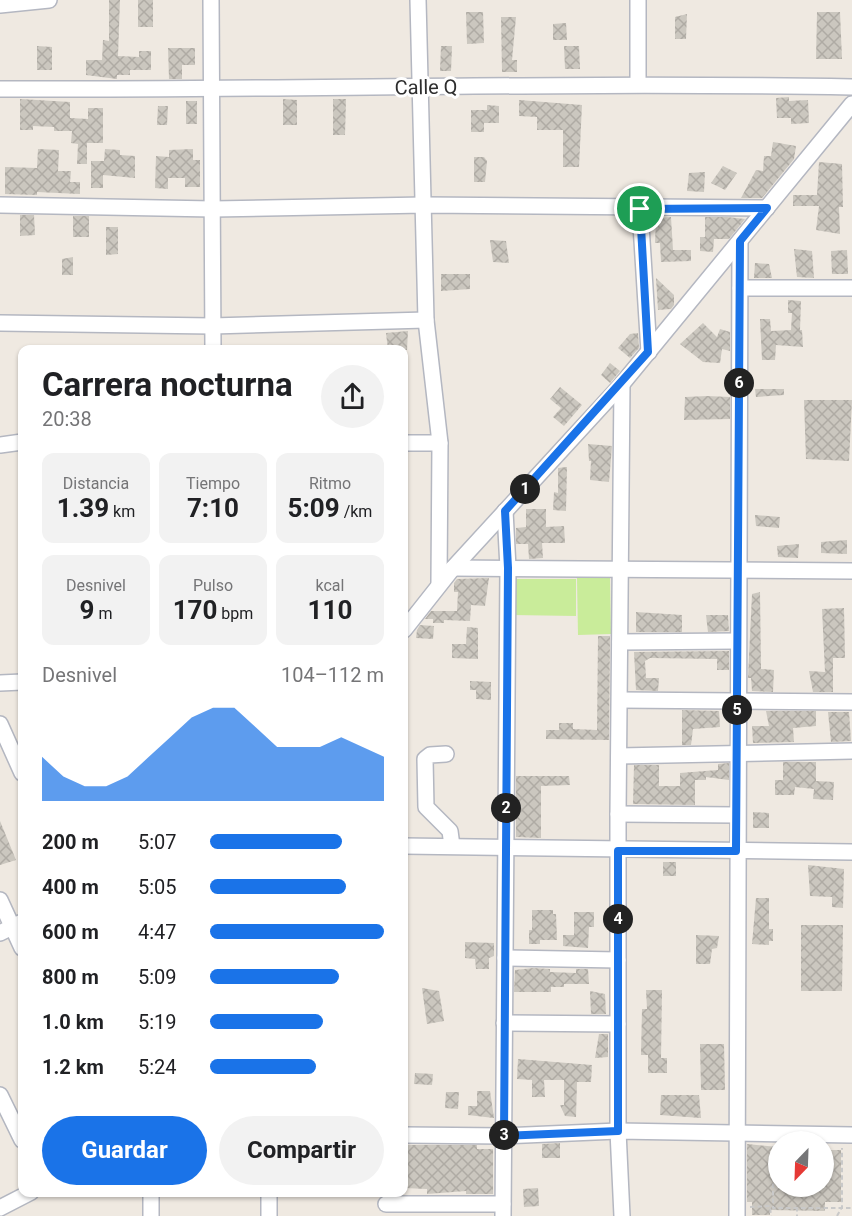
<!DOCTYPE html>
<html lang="es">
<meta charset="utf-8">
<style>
:root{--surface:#fff;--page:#f2f2f2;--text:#202124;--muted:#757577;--accent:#1a73e8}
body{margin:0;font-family:Roboto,sans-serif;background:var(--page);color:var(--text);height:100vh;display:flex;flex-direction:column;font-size:22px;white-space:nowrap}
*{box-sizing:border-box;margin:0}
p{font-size:20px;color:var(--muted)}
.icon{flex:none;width:33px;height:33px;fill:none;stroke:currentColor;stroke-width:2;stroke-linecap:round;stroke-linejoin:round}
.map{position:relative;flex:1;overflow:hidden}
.sheet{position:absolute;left:18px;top:345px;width:390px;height:852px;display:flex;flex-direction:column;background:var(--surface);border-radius:12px;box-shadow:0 2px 4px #0004}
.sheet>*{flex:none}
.needle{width:39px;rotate:203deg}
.fabs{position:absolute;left:768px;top:1131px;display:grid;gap:12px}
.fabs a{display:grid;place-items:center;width:66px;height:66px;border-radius:50%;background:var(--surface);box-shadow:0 2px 4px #0004;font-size:30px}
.pin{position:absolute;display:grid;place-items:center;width:51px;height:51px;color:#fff;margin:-26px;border:3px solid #fff;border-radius:50%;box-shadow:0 2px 6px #0007}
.km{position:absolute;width:30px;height:30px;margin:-15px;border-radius:50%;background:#222;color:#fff;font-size:16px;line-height:30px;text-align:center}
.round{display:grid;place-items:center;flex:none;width:63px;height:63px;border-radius:32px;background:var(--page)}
.head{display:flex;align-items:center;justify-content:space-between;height:102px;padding:0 24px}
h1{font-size:33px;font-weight:700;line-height:45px}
.stats{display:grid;grid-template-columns:repeat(3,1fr);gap:9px;height:102px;padding:6px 24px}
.stats div{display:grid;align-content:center;border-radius:12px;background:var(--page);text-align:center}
.stats b{font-size:26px;font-weight:700}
.stats small{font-size:16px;font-weight:400}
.stats p{font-size:16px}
.chart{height:168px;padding:12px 24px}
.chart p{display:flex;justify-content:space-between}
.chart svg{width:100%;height:108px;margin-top:6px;fill:var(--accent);opacity:.7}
.action{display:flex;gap:12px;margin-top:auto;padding:12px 24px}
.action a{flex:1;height:69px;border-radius:36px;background:var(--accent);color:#fff;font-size:24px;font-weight:700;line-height:69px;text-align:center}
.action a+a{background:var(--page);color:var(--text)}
ul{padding:0 24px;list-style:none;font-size:20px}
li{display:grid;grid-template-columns:96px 72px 1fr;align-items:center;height:45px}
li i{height:15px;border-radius:8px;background:var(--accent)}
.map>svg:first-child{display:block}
.pitch{fill:#c9ec9a}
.building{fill:url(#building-cross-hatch)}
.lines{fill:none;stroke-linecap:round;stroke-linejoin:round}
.minor-casing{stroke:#b4b7c1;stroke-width:18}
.path{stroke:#c9c9c9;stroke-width:2;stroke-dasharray:4.5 3;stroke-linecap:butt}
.minor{stroke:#fff;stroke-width:15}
.route-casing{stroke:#fff;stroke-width:12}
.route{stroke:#1a73e8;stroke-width:8}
.labels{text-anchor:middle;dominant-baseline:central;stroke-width:6;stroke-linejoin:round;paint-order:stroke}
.street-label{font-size:20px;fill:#2e2e2e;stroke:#fff}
</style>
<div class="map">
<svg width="852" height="1216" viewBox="0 0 852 1216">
<defs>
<pattern id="building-cross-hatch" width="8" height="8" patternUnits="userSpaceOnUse" patternTransform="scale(1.5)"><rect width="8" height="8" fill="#cbc7bf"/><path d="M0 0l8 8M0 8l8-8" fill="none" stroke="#afaba4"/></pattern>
</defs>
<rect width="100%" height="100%" fill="#efe9e1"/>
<g class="pitch">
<polygon points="577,578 610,578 611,634 578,635"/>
<polygon points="512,579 576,579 576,616 512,615"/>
</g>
<g class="building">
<polygon points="109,0 120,0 118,56 139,57 139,51 151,51 151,70 130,70 130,75 117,75 117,79 86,75 86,60 102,60 103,40 109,41"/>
<rect x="138" y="0" width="15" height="27"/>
<polygon points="466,12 483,12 484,43 467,44"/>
<polygon points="817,12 840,12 842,59 816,59"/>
<polygon points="687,14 686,39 675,39 675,17"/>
<polygon points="501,17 516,17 512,60 517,60 517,72 502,72"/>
<polygon points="566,23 567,40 553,40 553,24"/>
<polygon points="37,46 52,47 52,70 37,70"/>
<polygon points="441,46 452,46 451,71 440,71"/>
<polygon points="564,46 579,46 580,69 565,69"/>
<polygon points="168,48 195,48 195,65 182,65 182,79 169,79"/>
<polygon points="789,97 789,101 808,100 809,123 791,124 791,118 777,118 776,98"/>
<polygon points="20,99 70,102 70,118 88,119 88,108 103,108 103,143 87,143 87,164 77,164 78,144 71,143 72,131 54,131 54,127 33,126 33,130 20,130"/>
<polygon points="283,99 297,100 297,125 283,125"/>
<polygon points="333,99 346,99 345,135 333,135"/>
<polygon points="519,100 582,105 579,167 563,167 563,130 537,130 537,117 519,116"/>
<rect x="186" y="101" width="11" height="23"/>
<polygon points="487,105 499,106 499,123 484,123 484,132 471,132 471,110 487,110"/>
<polygon points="158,106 168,106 167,125 157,125"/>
<polygon points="773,142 796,146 794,159 762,198 741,198 756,170 763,171 764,156 771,156"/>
<polygon points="38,149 59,150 58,171 71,171 70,182 80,182 80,194 37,192 37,195 5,194 5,167 37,168"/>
<polygon points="105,149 120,150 120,155 135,156 135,178 103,175 103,188 91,188 91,161 104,161"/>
<polygon points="193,149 193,160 200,160 200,187 185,187 185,178 168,178 168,189 155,188 156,156 169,157 169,150"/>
<polygon points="474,157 484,157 487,161 485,182 474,182"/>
<polygon points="819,162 842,164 843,207 839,207 840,234 816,230 819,206 793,206 793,195 817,195"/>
<polygon points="723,166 737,173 725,190 711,183"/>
<polygon points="705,172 704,192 687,191 689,173"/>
<polygon points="20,215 34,215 35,235 20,236"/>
<rect x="73" y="216" width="16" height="21"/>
<polygon points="671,217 673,250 691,250 691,261 661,262 660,243 655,243 656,218"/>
<polygon points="705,217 727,217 745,219 729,239 714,239 713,252 700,251 700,237 705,237"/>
<polygon points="106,227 118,227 118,254 106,255"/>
<polygon points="490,240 506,241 509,263 493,262"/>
<polygon points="794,249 812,251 814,278 797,277"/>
<polygon points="847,250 848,274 832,274 831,251"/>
<polygon points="73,257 73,275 62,275 62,259"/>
<polygon points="755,263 769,264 772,278 754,278"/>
<polygon points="441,274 470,274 470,289 441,291"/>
<polygon points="656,278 674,295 674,305 671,309 658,310"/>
<polygon points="788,300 801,301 800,330 802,330 803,347 776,345 775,360 762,360 760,319 770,319 771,331 791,330 792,313 788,313"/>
<polygon points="703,323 717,337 720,329 730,332 730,351 722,349 720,363 703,362 680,344"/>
<polygon points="408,331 407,350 388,350 386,333"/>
<polygon points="638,333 639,348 630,358 618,348 630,334"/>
<polygon points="610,363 620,371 610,383 601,375"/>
<polygon points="560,387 582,405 564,426 553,417 561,408 550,399"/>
<polygon points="755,389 784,389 784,395 756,397"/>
<polygon points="707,396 730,397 730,419 684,420 685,397"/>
<polygon points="804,400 852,400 849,461 806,459"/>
<polygon points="588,444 612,446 609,482 590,480 591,461 589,461"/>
<polygon points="567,467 566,511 553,510 554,492 558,493 558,468"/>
<polygon points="526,509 546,509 546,527 564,526 565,543 542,543 543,558 529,559 528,544 516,544 516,528 526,527"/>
<polygon points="755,515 780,517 779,528 756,526"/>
<polygon points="847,540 847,554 821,553 821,542"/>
<polygon points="799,544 798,558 778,557 777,546"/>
<polygon points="489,578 485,606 471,605 470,621 444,620 444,623 433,623 433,619 425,619 431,611 457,611 458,592 454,592 454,583 457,579"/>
<polygon points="760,592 761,669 774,670 773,692 752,691 751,678 748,678 752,594"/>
<polygon points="844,608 845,658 833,658 833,692 813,692 809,671 825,672 822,609"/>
<polygon points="636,612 682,615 682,632 636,632"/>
<polygon points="706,615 728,615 729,631 708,632"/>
<polygon points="420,625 434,626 433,639 416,638 417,630"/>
<polygon points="467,627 478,628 478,659 452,658 452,644 466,644"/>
<polygon points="598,636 610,636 609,740 546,739 546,730 559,730 559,723 573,723 573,729 597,730"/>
<polygon points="729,651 729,670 717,670 717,659 650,658 645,661 646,678 659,678 658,691 636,690 634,652"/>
<polygon points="470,681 491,682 491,700 476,699 476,690 470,690"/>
<polygon points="682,710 719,711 720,727 693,729 691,745 682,745"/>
<polygon points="766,711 816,711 816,726 793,728 794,742 753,743 752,726 769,726"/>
<polygon points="828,712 849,712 851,741 831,742"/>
<polygon points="783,762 816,762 816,781 834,782 833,800 813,799 814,789 795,787 794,795 775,795 775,780 783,780"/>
<polygon points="729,763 729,780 706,777 706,780 695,780 695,805 633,804 634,765 659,765 659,786 680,786 680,773 718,770 718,764"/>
<polygon points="516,776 569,776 570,785 541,786 541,838 516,837"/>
<polygon points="753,812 769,813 769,828 753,828"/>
<polygon points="0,821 16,860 0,865"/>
<rect x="663" y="862" width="13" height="14"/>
<polygon points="808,865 844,869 843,908 832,907 832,897 810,896"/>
<polygon points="756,898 769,898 769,929 773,929 773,941 769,941 769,945 752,944"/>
<polygon points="532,910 553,910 553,914 556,914 557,940 540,940 540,944 529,944 529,930 532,930"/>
<polygon points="574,912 594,912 594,927 589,927 588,948 563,946 563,935 574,935"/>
<polygon points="801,925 843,925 842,991 801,991"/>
<polygon points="696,935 719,936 717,948 712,949 710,964 696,964"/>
<polygon points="465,942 494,943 494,956 489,958 489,969 476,969 475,959 465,958"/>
<polygon points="533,968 550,969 550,972 576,973 576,969 588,969 589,984 564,984 564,987 551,987 551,992 514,992 515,970"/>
<polygon points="422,988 439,991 444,1021 427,1024"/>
<polygon points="646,990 662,990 661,1058 667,1058 667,1073 648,1073 648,1055 641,1055 642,1009 647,1009"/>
<polygon points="590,991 605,994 606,1014 591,1014"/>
<polygon points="599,1034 608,1034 608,1057 595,1058"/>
<polygon points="700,1044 724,1044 725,1090 701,1090"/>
<polygon points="518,1059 592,1065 591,1082 577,1082 576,1117 565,1116 560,1105 564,1105 564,1080 544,1080 545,1097 532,1097 532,1080 517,1079"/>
<polygon points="415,1073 433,1074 432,1085 414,1084"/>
<polygon points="477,1091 490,1091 494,1118 468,1115 468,1106 477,1106"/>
<polygon points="446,1092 459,1092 458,1109 445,1108"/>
<polygon points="661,1095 699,1095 701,1118 660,1115"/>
<polygon points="560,1143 560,1158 542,1158 542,1144"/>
<polygon points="747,1144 778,1147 778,1186 824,1186 824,1150 841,1150 841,1202 825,1202 825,1211 770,1210 770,1215 752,1215 752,1202 747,1202"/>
<polygon points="404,1145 477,1145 477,1149 493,1149 493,1194 466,1194 466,1191 427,1194 427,1189 404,1188"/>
<polygon points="538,1188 539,1206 524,1207 523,1189"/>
</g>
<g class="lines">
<g class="minor-casing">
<g id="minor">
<polyline points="211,0 213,350"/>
<polyline points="418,0 426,320 440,443 439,583"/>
<polyline points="0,5 49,0"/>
<polyline points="638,83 638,0"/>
<path d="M0,89c284,1 568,-7 852,-2"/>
<polyline points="0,205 213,209 424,205 767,208"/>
<polyline points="640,209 649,352"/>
<polyline points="740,288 852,288"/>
<polyline points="0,323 212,326 426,320"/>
<polyline points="404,443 440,443"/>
<polyline points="0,445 22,442"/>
<polyline points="453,568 852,571"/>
<polyline points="404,630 453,568 622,384 852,104"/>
<polyline points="620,642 737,641"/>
<polyline points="0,683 22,682"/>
<polyline points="620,700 852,702"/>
<polyline points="0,724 22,773"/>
<polyline points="446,754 430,755 425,759 426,807 450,831 452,846"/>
<polyline points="619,756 852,751"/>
<polyline points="618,814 736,815"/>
<polyline points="404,846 852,852"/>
<polyline points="0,900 22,948"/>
<polyline points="0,933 22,922"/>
<polyline points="505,958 618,960"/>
<polyline points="504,1023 618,1024"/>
<polyline points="0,1095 22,1140"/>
<polyline points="404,1135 504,1136 618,1131 852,1135"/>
<polyline points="151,1192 151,1216"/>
<polyline points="269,1192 269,1216"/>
<polyline points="386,1204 503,1204"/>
<polyline points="0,1208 31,1192"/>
<polyline points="503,1216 508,568 505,511"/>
<polyline points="622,1216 618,1131 618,814 622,384"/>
<polyline points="737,1216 740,241"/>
</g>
</g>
<g class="path">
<polyline points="773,1146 773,1208 852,1208"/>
<polyline points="750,1207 770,1206 771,1216"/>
<polyline points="797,1207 797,1216"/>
<polyline points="837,1216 842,1207 842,1148"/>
</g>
<use href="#minor" class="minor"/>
</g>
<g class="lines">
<g class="route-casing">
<polygon id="route" points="767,208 740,241 736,851 618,851 618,1131 504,1136 508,568 505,511 648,352 640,209"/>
</g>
<use href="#route" class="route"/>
</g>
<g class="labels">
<g class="street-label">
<text transform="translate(426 87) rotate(-1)">Calle Q</text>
</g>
</g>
</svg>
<div class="fabs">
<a><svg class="needle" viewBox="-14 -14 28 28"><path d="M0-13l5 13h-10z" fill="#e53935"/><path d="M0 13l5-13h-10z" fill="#757577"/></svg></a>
</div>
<div class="pin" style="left:640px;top:209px;background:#1e9e55"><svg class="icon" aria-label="arrive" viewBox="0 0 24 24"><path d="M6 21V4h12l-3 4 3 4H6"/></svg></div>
<b class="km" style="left:525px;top:489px">1</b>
<b class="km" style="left:506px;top:808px">2</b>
<b class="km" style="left:504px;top:1135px">3</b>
<b class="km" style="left:618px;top:919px">4</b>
<b class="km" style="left:737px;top:710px">5</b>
<b class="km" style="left:739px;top:383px">6</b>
<section class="sheet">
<div class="head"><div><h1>Carrera nocturna</h1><p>20:38</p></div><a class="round"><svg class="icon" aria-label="share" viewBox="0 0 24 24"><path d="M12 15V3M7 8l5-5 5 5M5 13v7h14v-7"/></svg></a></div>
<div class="stats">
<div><p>Distancia</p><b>1.39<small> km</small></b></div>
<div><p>Tiempo</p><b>7:10</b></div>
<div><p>Ritmo</p><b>5:09<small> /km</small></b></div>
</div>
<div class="stats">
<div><p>Desnivel</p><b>9<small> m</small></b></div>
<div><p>Pulso</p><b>170<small> bpm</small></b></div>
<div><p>kcal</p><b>110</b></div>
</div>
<div class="chart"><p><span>Desnivel</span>104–112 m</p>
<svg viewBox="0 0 160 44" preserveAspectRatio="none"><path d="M0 44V26L10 34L20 38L30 38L40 34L50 26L60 18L70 10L80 6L90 6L100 14L110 22L120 22L130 22L140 18L150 22L160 26V44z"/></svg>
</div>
<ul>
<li><b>200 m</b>5:07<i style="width:76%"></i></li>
<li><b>400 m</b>5:05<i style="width:78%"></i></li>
<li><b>600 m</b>4:47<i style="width:100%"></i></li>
<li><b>800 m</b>5:09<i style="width:74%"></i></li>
<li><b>1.0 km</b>5:19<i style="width:65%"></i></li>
<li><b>1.2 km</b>5:24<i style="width:61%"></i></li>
</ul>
<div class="action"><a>Guardar</a><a>Compartir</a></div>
</section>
</div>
